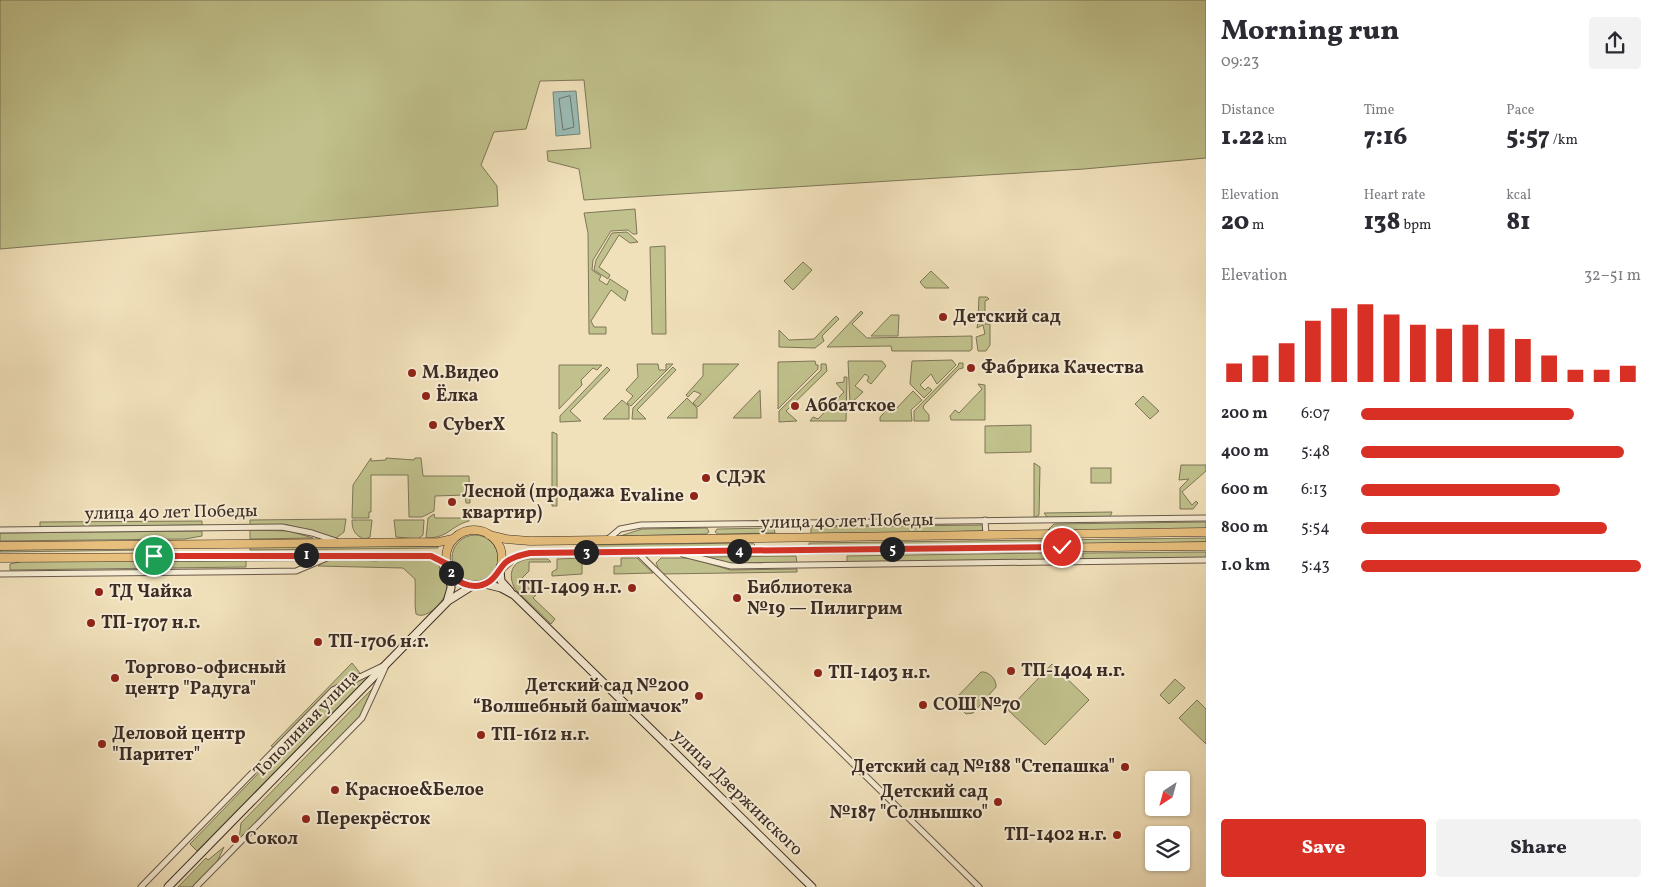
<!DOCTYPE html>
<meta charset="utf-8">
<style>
:root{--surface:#fff;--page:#f2f2f3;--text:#2b2b33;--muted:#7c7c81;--accent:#d93025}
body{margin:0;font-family:Vollkorn,serif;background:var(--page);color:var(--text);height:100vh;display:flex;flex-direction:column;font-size:19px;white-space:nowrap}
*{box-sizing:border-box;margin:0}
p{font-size:16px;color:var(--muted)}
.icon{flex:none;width:28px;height:28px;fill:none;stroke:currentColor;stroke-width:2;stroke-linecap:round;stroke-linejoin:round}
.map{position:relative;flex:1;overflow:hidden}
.panel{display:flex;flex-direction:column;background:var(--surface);width:450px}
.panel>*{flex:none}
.needle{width:32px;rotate:216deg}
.controls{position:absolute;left:1145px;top:771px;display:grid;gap:10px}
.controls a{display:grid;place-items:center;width:45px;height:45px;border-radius:5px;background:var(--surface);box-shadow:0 1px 4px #0004;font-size:25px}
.pin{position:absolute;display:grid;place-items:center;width:42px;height:42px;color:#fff;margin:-21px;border:2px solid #fff;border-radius:50%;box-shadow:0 1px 5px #0007}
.km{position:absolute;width:25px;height:25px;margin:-12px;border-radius:50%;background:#222;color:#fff;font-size:14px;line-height:25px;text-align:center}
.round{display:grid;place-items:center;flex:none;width:52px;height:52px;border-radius:5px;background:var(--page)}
.summary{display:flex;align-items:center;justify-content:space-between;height:85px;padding:0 15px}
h1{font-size:28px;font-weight:800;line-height:38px}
.metrics{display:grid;grid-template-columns:repeat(3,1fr);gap:8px;height:85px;padding:5px 15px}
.metrics div{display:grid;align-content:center}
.metrics b{font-size:25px;font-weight:800}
.metrics small{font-size:14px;font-weight:400}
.metrics p{font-size:14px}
.chart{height:140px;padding:10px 15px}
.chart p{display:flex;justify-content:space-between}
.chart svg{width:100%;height:90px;margin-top:5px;stroke:var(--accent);stroke-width:6}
.button{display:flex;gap:10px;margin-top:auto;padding:10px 15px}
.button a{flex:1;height:58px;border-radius:5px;background:var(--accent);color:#fff;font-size:20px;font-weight:800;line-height:58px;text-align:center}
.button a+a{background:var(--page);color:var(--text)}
ul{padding:0 15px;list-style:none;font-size:16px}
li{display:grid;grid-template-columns:80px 60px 1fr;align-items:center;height:38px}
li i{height:12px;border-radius:6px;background:var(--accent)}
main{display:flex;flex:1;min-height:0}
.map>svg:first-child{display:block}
.green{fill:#c0c18c;stroke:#7e7658}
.water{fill:#9bbcb5;stroke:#75827b}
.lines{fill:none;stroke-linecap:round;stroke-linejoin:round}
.shore{stroke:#6c746d;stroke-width:1}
.minor-casing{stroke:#69594a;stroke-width:7}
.secondary-casing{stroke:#3c2c25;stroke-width:9}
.primary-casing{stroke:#3c2c25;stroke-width:9}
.minor{stroke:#f6ecd3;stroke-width:5}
.secondary{stroke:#f6ecd3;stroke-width:7}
.primary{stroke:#e8c07e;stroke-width:8}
.route-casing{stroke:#fff;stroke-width:10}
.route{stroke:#d93025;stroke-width:6}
.poi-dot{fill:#8f2418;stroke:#f6ecd3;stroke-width:2}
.labels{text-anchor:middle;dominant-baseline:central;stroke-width:4;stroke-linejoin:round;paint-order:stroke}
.poi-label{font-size:18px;font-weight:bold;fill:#3c2c25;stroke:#f6ecd3;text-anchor:start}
.street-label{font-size:18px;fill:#3c2c25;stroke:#f6ecd3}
</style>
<main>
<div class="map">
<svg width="1206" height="887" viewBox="0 0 1206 887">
<rect width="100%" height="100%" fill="#f1e1bb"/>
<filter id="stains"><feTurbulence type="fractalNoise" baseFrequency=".004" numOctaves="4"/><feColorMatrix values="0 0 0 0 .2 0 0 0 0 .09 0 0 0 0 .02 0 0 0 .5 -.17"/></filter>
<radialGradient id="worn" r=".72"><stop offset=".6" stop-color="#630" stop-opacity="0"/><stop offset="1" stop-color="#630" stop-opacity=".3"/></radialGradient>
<g class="green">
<polygon points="0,0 1206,0 1206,158 1084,169 584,200 579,169 548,161 547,151 591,148 584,80 540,81 526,129 494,132 481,165 497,186 498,206 0,249"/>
<polygon points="635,209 637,234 633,234 628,230 611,231 593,260 592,270 601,276 599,280 607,285 610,279 628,291 625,301 611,290 591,321 594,327 606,327 606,334 589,334 588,233 584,213"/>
<polygon points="627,232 638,242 630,243 619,235 599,267 610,275 608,279 594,270 596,260 612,233"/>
<polygon points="665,246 666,334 652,334 650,247"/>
<polygon points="803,262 812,270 793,290 784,281"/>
<polygon points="931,271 949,288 925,288 920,282"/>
<polygon points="979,297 987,297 989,299 985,301 985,324 990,324 990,345 986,351 978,351 976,337 985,334 983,325 977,328 978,322 983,322 982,319 978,319"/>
<polygon points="861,311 863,313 852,324 867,338 972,336 972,349 970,351 892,351 891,346 827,347"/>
<polygon points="891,315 899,315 898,336 871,336"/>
<polygon points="836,316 839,319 822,336 824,341 815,348 779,347 779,330 789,340 814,339"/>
<polygon points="952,360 956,365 937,384 931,374 920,385 925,390 928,387 932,390 924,398 910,384 912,361"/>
<polygon points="815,361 816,365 818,365 818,369 778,409 778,362"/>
<polygon points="848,361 882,361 886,366 871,384 867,381 869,377 865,374 855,386 863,392 850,404"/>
<polygon points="959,363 963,363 963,368 959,369 924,405 923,408 929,415 929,421 914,421 914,411 958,366"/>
<polygon points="637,364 658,364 659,370 666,370 666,364 673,364 631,406 627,403 633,396 626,390 638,377"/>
<polygon points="703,364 739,364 698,407 693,403 701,394 694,391 688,397 686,395 703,376"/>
<polygon points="821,364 826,364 827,371 786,411 797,421 779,422 779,411 821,370"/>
<polygon points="559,365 602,365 597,370 593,368 581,380 582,385 559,409"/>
<polygon points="607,367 610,370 570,411 581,421 560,422 560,416"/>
<polygon points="673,367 676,370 637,410 646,419 632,419 633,408"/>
<polygon points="844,377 847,377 846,421 810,421 813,417 818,419 844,392 836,383 844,382"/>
<polygon points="978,384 985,385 985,420 951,420 950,416 955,410 959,413 982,389"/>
<polygon points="760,390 761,418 733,418"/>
<polygon points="913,391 922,400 911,410 912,421 880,421 880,417 889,408 893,412"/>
<polygon points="1143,396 1159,411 1150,419 1135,404"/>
<polygon points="687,398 697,408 697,418 667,418"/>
<polygon points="622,400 629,406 629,419 603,419"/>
<polygon points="1031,425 1031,452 985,453 985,426"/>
<polygon points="552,432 557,434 557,506 552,506"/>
<polygon points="371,458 371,461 386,460 386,458 414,460 415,458 421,458 423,476 469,476 470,503 466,503 465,495 435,496 434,511 422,517 409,517 408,475 371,475 371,512 369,512 369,518 352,518 353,485"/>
<polygon points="1034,463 1040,467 1039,515 1034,518"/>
<polygon points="1181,465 1206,465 1206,471 1182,492 1192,505 1196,501 1198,503 1193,509 1180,509 1180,488 1189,479 1179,480"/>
<rect x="1091" y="468" width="20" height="15"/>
<polygon points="1112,512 1110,517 1048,518 1044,513"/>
<path d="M467,513l4,2 -2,6c-19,5 -20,17 -43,17l2,-20 6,-4 1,4h32z"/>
<polygon points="346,519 344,532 336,538 288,525 250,525 250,520"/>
<path d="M352,520h20l-2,17 -5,2c-10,-3 -13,-9 -13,-19z"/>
<polygon points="394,520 424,520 423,535 418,539 396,537"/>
<polygon points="202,521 202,525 40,527 40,522"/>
<polygon points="1206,522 1206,529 1047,531 1054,524"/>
<polygon points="984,525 984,531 811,534 811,527"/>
<polygon points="707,528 709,532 706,534 620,536 642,529"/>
<polygon points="774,528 775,533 718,534 715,532 717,529"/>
<polygon points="250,530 289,531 313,538 250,539"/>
<polygon points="202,531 202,536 185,539 0,541 0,533"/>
<circle cx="475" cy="558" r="23"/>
<polygon points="1206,538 1206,542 1048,544 1048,540"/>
<polygon points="1043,540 1043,544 809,547 809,543"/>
<polygon points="753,543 755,545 753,547 586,549 585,545"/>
<polygon points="438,546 438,548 250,550 250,547"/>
<polygon points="149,548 149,550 0,552 0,550"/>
<polygon points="1206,552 1206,558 1083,559 1083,553"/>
<polygon points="1044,553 1044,560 847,562 847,556"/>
<polygon points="796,556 797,563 731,564 705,557"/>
<path d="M426,557l13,8c1,8 8,13 8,22 1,11 -20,34 -31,27 -2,-11 0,-22 -1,-35l-12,-11 -85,-2 12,-8 46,3 13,-3z"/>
<polygon points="246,558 246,567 10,570 10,564 24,561"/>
<polygon points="582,558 582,574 552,576 552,572 557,569 557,559"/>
<polygon points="621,558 637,558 653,573 614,574 614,566 621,566"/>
<polygon points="661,558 691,558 730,570 797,569 797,572 661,574 656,563"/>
<path d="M530,559h18l3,3h-22v9l-9,9 16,15 -3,3 22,21 -4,5 -36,-35c-8,-15 -3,-29 15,-30z"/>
<polygon points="352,663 360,673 336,685 275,748 271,746"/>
<polygon points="1052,664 1089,700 1045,745 1008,710"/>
<path d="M981,672c8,-1 16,8 15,15l-23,26 -7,1 -10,-10 1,-7z"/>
<polygon points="365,676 367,678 197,851 190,844 340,689"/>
<polygon points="1175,679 1185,688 1169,704 1160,695"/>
<polygon points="373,688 362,716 239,840 241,823"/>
<polygon points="1197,700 1206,709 1206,744 1179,718"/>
<polygon points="224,847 217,862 193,887 178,887 206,858 208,860"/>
</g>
<polygon class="water" points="576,91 580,134 556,136 553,92"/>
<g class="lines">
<polygon class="shore" points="570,96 574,127 563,130 559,99"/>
<g class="minor-casing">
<g id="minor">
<polyline points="985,520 986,535"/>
<polyline points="0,530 282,527 312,533 336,541"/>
<polyline points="607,540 620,529 641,525 1206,518"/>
<polyline points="637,552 979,887"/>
<polyline points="683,554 731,566 1206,560"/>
<polyline points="0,574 296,571 327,558"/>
<polyline points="141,887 333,690 383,666"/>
<polyline points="196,887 362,718 385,668"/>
</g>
</g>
<g class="secondary-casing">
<g id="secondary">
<polyline points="500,570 501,581 510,591"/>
<polyline points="485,584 501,588 514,595 812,887"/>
<polyline points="448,601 472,586"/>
<polyline points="168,887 447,602 451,588 451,574"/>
</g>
</g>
<g class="primary-casing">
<g id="primary">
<circle cx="474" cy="558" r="28"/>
<polyline points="489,535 506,539 530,541 1206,532"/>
<polyline points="0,546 439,542 453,539"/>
<polyline points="0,558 431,556 447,564"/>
<polyline points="500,570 513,558 530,553 1206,546"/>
</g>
</g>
<use href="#minor" class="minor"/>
<use href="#secondary" class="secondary"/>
<use href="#primary" class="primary"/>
</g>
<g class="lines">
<g class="route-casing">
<path id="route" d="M154,556h277l16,8c4,19 27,28 43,17 7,-5 9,-12 15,-18 7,-6 16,-8 25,-10l532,-6"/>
</g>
<use href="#route" class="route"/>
</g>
<g class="poi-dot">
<circle cx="943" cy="317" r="5"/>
<circle cx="971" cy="368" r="5"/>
<circle cx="412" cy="373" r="5"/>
<circle cx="426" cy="396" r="5"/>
<circle cx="795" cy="406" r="5"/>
<circle cx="433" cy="425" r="5"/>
<circle cx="706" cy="478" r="5"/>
<circle cx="694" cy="496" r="5"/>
<circle cx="452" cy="502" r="5"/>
<circle cx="632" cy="588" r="5"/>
<circle cx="99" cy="592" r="5"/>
<circle cx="737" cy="598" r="5"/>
<circle cx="91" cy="623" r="5"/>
<circle cx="318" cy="642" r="5"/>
<circle cx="1011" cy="671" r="5"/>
<circle cx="818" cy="673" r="5"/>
<circle cx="115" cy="678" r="5"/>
<circle cx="699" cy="696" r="5"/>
<circle cx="923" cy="705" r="5"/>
<circle cx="481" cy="735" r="5"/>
<circle cx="102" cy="744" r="5"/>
<circle cx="1125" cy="767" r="5"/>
<circle cx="335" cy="790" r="5"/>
<circle cx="998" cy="802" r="5"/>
<circle cx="306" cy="819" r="5"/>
<circle cx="1117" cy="835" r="5"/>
<circle cx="235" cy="839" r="5"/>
</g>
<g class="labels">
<g class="poi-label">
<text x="953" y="317">Детский сад</text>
<text x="981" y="368">Фабрика Качества</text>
<text x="422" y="373">М.Видео</text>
<text x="436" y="396">Ёлка</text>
<text x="805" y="406">Аббатское</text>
<text x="443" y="425">CyberX</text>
<text x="716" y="478">СДЭК</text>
<text x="462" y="492">Лесной (продажа<tspan x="462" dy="21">квартир)</tspan></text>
<text x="684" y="496" text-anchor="end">Evaline</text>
<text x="622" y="588" text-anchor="end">ТП-1409 н.г.</text>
<text x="747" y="588">Библиотека<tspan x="747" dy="21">№19 — Пилигрим</tspan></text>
<text x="109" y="592">ТД Чайка</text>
<text x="101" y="623">ТП-1707 н.г.</text>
<text x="328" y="642">ТП-1706 н.г.</text>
<text x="125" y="668">Торгово-офисный<tspan x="125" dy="21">центр "Радуга"</tspan></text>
<text x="1021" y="671">ТП-1404 н.г.</text>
<text x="828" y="673">ТП-1403 н.г.</text>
<text x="689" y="686" text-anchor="end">Детский сад №200<tspan x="689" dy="21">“Волшебный башмачок”</tspan></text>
<text x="933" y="705">СОШ №70</text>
<text x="112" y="734">Деловой центр<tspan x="112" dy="21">"Паритет"</tspan></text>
<text x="491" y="735">ТП-1612 н.г.</text>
<text x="1115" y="767" text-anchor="end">Детский сад №188 "Степашка"</text>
<text x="345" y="790">Красное&amp;Белое</text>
<text x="988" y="792" text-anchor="end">Детский сад<tspan x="988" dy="21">№187 "Солнышко"</tspan></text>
<text x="316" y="819">Перекрёсток</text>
<text x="1107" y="835" text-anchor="end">ТП-1402 н.г.</text>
<text x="245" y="839">Сокол</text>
</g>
<g class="street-label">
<text transform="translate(171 513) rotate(-1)">улица 40 лет Победы</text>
<text transform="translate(847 522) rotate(-1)">улица 40 лет Победы</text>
<text transform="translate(307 724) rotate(-46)">Тополиная улица</text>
<text transform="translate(737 793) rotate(44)">улица Дзержинского</text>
</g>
</g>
<rect width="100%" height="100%" filter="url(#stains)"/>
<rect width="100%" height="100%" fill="url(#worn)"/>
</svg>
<div class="controls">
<a><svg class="needle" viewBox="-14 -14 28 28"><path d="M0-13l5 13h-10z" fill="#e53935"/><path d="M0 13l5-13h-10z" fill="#7c7c81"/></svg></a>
<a><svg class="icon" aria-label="layers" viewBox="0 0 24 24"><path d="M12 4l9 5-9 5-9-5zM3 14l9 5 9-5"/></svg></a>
</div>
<div class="pin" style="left:154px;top:556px;background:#1e9e55"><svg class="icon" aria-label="arrive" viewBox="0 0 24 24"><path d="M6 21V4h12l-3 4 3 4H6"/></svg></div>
<div class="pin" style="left:1062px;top:547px;background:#d93025"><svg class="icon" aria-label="check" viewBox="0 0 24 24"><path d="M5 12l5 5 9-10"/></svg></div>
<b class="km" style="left:306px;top:555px">1</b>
<b class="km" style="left:451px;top:573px">2</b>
<b class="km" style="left:586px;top:552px">3</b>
<b class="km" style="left:739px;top:551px">4</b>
<b class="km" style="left:892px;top:549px">5</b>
</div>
<section class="panel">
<div class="summary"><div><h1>Morning run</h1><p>09:23</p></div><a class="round"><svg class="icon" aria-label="share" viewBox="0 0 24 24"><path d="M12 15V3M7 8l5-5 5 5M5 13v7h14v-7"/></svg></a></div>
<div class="metrics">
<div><p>Distance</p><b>1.22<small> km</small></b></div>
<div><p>Time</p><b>7:16</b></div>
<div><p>Pace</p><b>5:57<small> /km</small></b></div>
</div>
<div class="metrics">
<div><p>Elevation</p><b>20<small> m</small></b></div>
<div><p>Heart rate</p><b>138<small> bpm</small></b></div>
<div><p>kcal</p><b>81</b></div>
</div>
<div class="chart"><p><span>Elevation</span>32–51 m</p>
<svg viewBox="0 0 160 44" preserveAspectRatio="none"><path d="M5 44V35M15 44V31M25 44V25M35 44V14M45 44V8M55 44V6M65 44V11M75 44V16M85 44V18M95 44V16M105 44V18M115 44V23M125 44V31M135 44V38M145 44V38M155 44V36"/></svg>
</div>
<ul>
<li><b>200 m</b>6:07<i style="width:76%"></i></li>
<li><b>400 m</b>5:48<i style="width:94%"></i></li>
<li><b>600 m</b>6:13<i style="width:71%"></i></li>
<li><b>800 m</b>5:54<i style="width:88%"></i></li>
<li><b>1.0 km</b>5:43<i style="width:100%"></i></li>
</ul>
<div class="button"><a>Save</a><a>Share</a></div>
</section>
</main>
